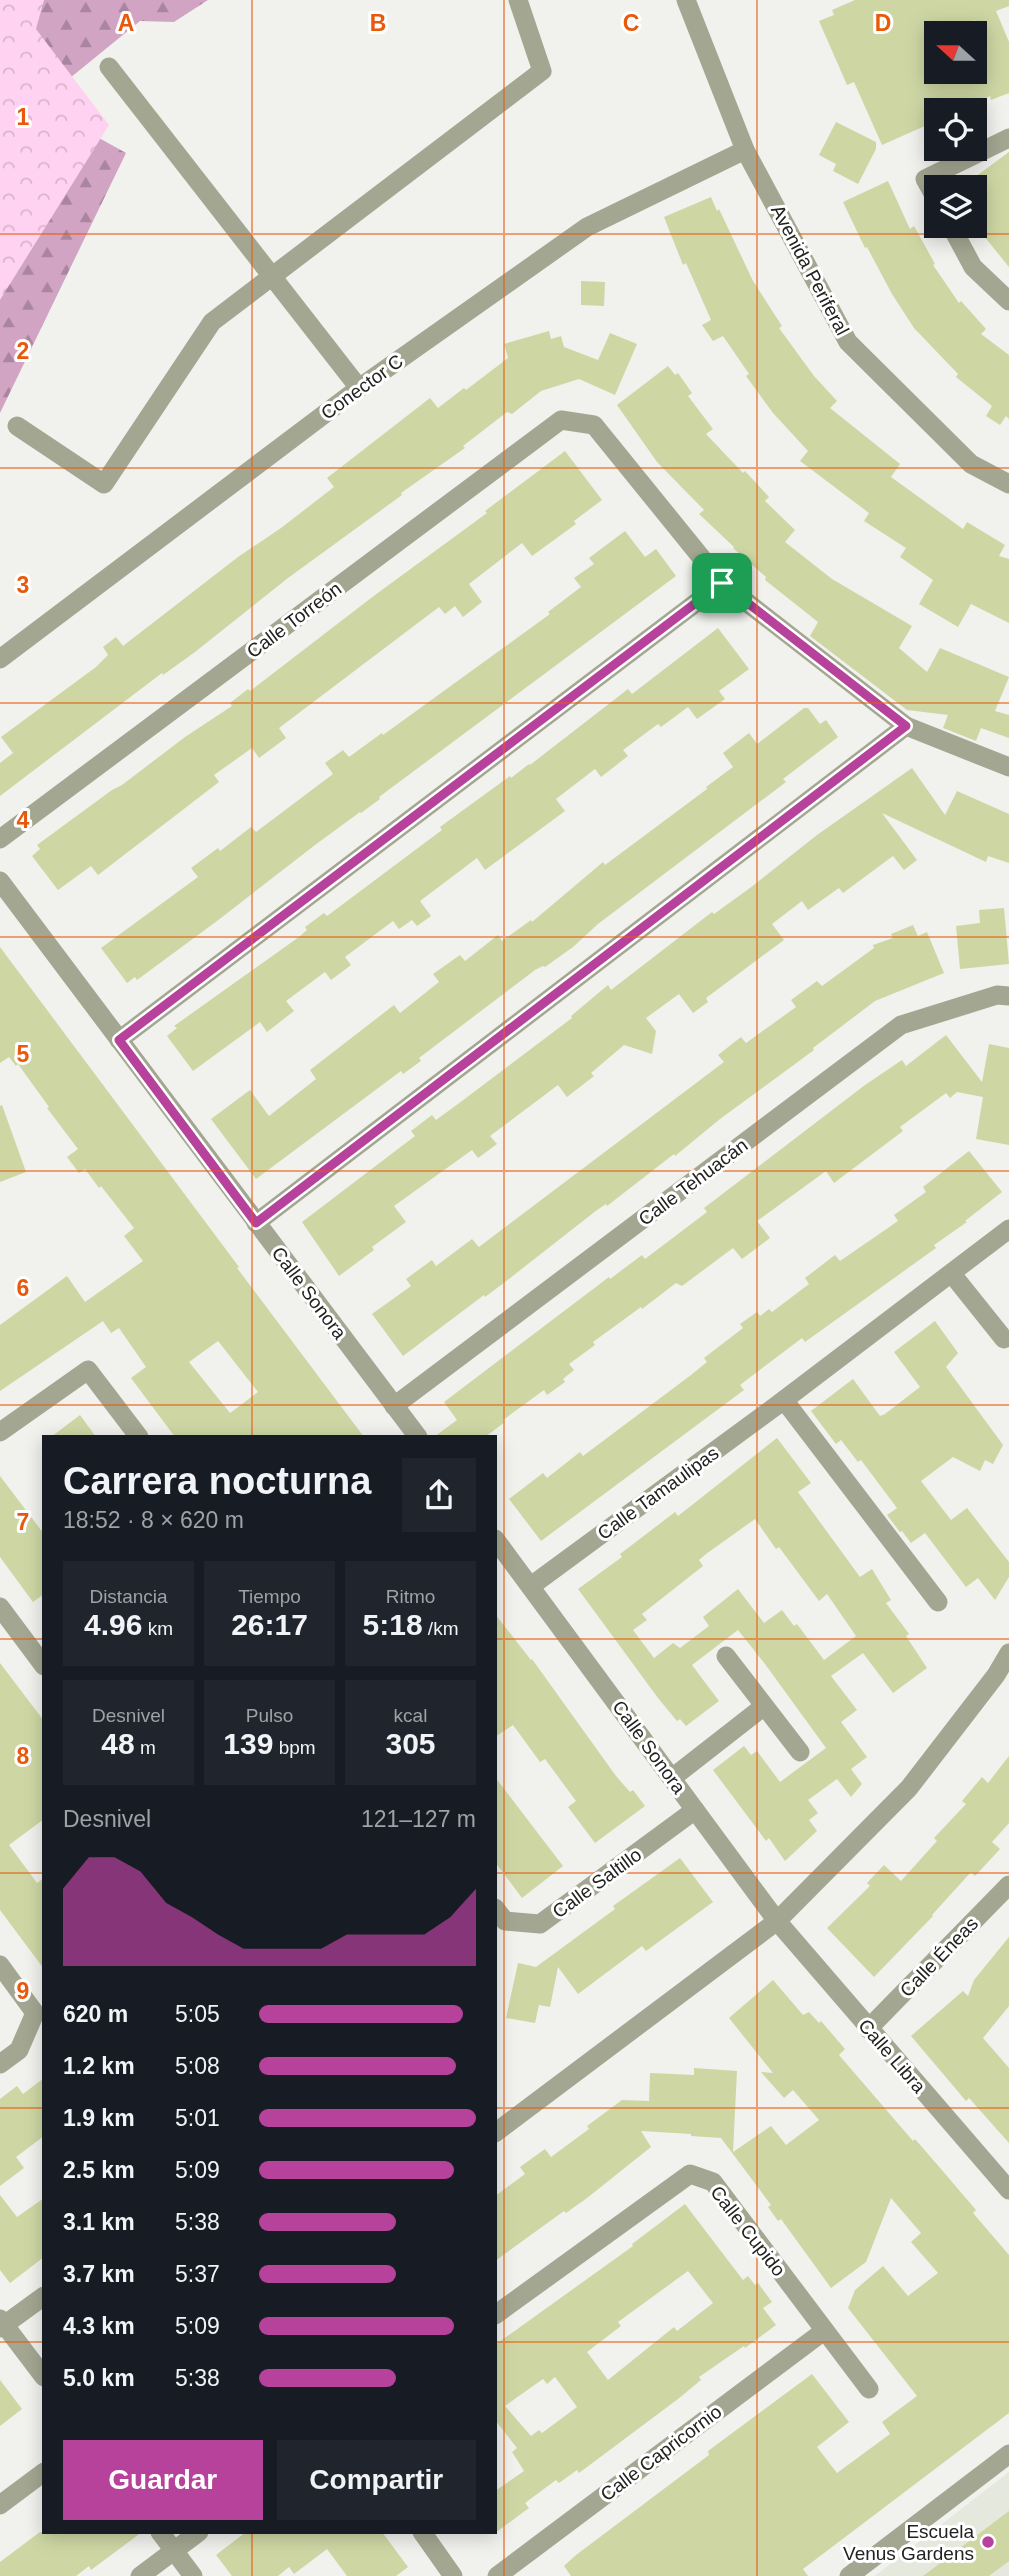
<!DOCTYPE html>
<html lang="es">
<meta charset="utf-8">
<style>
:root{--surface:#171b24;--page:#20242c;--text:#f1f3f6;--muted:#9ea1a6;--accent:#b6429c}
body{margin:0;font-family:Arial,sans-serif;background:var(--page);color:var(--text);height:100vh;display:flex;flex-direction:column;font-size:26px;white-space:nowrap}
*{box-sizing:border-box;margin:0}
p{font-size:23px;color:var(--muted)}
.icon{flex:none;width:38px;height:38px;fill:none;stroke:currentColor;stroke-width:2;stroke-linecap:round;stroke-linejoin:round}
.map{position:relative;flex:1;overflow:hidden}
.side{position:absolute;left:42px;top:1435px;width:455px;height:1099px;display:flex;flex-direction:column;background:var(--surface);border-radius:0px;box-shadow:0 4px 18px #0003}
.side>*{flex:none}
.needle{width:46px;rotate:291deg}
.fabs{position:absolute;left:924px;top:21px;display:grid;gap:14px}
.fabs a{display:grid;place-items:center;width:63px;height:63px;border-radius:0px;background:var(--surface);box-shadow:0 4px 18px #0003;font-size:35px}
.pin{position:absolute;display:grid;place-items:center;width:60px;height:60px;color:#fff;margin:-30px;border-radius:14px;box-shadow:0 4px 10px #0006}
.round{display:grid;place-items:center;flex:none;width:74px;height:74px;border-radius:0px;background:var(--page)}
.head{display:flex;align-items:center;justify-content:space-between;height:119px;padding:0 21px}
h1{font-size:38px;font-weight:600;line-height:52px}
.metrics{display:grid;grid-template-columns:repeat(3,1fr);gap:10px;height:119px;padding:7px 21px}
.metrics div{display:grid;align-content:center;border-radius:0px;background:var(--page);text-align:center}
.metrics b{font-size:30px;font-weight:600}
.metrics small{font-size:19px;font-weight:400}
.metrics p{font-size:19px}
.chart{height:196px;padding:14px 21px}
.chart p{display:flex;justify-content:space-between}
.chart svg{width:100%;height:126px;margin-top:7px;fill:var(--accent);opacity:.7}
.action{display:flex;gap:14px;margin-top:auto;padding:14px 21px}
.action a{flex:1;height:80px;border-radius:0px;background:var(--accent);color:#fff;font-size:28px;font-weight:600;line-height:80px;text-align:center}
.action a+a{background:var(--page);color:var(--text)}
ul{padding:0 21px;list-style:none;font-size:23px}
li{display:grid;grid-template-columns:112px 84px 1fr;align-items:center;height:52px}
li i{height:18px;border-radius:9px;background:var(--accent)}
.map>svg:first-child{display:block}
.built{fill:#e5e8dc}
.forest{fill:url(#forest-firs)}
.park{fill:url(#park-crowns)}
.building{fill:#ced7a4;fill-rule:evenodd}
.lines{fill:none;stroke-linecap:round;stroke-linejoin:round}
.minor{stroke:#a3a791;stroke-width:19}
.tertiary{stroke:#a3a791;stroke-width:19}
.route-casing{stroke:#fff;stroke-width:14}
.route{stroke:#b6429c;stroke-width:9}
.grid{fill:none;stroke:#e8590c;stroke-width:2;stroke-opacity:0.55}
.poi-dot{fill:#b6429c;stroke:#fff;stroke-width:2.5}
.labels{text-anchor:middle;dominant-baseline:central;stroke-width:6;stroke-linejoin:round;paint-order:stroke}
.street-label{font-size:19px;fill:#222221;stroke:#fff}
.poi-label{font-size:19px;fill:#222221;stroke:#fff;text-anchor:end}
.grid-label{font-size:23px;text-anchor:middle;font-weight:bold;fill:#e8590c;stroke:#fff;stroke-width:6;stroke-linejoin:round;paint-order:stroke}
</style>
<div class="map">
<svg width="1009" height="2576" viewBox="0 0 1009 2576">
<defs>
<pattern id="forest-firs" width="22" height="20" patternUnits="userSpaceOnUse" patternTransform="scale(1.75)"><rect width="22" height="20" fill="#d2a4c4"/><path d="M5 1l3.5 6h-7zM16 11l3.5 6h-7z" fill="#aa859f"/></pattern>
<pattern id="park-crowns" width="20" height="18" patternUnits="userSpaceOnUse" patternTransform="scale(1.75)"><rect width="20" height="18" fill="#fed2f0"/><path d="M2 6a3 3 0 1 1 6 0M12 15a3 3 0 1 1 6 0" fill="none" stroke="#d9b4ce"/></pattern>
</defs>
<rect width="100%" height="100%" fill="#f1f1ee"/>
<polygon class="built" points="1009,2472 1009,2576 875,2576"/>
<polygon class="forest" points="0,0 208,0 174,22 140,21 38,104 126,153 0,413"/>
<polygon class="park" points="0,0 44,0 36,29 109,125 0,300"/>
<g class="building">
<path d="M855,0h154v6l-13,5 13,31v51l-18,7 -1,-4 -29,14h-25v11l-54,24 -28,-63 -7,3 -28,-64 15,-6 -2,-5zM975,20v52h-39v-39h9z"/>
<polygon points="836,122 876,142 876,149 858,184 833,171 836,164 819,155"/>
<polygon points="1009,152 1009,267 975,225 975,177"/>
<polygon points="888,181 910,229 914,226 935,264 933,265 959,303 961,301 986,329 981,334 1009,355 1009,419 1006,416 1000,425 986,416 992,406 956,377 958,374 914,328 892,294 867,247 865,248 843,202"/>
<polygon points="711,197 717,211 719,209 753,281 782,326 779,328 814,376 837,401 830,408 900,464 891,477 963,529 967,522 1005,545 999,556 1009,559 1009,623 971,604 958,627 919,604 933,580 900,557 906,548 864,521 869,513 800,461 808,451 773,413 746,376 749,374 723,336 713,341 702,325 711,320 686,263 683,265 664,217"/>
<polygon points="581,281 605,282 604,306 581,305"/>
<polygon points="549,331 551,339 561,336 564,347 598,360 610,333 637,344 615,395 579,379 541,391 512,414 507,412 463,446 465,448 401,493 402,495 288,578 195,652 163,675 162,673 0,796 0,763 13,753 1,737 96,667 108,655 103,647 116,637 123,646 238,557 281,528 334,487 327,478 430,398 438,408 464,388 466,390 508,358 504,344"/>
<polygon points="668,366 675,375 678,373 692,393 688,396 713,429 706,434 743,473 745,471 769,497 765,501 795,530 785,542 832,579 912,626 899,648 927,672 940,648 1009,677 995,711 1009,715 1009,738 981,728 976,741 943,728 948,715 907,710 810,636 818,622 765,580 766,577 733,548 734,547 699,514 704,510 657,462 617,405"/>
<polygon points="565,451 602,500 574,521 576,524 532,556 522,543 469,584 482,602 463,617 455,606 445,614 439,607 279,728 286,738 259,758 252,748 214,775 219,782 98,875 91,866 58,890 32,856 40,849 37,845 112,790 122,785 185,737 232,706 230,703 248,689 250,691 375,595 487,513 485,511"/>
<polygon points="625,531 645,557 656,549 676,576 379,797 380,799 361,813 360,812 315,845 221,918 137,980 135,977 127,983 101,948 198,877 191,868 218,848 220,851 251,827 256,832 333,774 325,763 343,750 349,757 382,733 383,735 550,614 548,612 581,587 574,578 594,564 589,558"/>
<polygon points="718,628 749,669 719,691 725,699 697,719 688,707 661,727 658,724 623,750 628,756 601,777 595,769 556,799 565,811 538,831 485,870 477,858 420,901 431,916 417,926 412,920 399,929 393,921 345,957 351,965 331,980 325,972 286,1001 294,1011 267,1032 260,1022 193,1071 167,1036 177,1028 174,1026 299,937 307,930 305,927 324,913 327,916 442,830 440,827 510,776 511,778 529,764 530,765 628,689 632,694"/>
<polygon points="804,708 808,708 820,724 826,720 838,737 783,779 786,782 598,924 573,947 545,967 543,966 535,970 419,1058 421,1061 403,1074 401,1071 256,1179 211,1119 250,1090 269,1116 316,1079 310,1070 394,1005 400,1013 439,982 433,974 460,955 465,961 498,935 502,941 531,920 532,922 603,862 605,865 707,789 706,787 733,767 723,753 749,733 757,744"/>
<polygon points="912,768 945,815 957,791 1009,814 1009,863 988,856 986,862 882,813 917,860 904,870 893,856 843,893 839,888 808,910 802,901 772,924 784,940 706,998 708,1002 693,1013 679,994 646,1018 656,1031 652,1054 624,1045 591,1073 594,1076 567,1097 558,1085 490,1136 497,1144 478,1158 472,1150 394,1206 406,1222 372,1247 374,1250 339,1276 302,1222 415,1136 411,1131 432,1115 436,1120 462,1101 572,1018 571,1016 608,985 611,990 712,912 714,914 750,888 817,835"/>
<polygon points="1004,908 1009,964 960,969 956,926 980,923 979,910"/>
<polygon points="913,925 918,936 927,932 944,973 875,1001 813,1048 814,1050 720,1119 675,1156 674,1154 607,1206 606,1204 597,1210 505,1282 485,1297 484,1295 403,1356 372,1314 411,1286 406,1279 432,1260 436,1266 472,1239 479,1247 724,1062 718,1055 741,1037 746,1043 796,1007 791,1000 817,981 822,986 874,948 873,945 893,938 891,934"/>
<path d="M0,947l239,320 -2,1 127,169h-189l-44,-59 15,-11 -27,-39 -8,5 -8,-12 -103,70v-66l67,-49 18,26 58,-41 -19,-25 10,-8 -33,-42 -2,2 -14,-19 -6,4 -12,-16 11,-8 -31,-41 2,-1 -31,-43 -2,2 -7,-9 -9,6zM218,1341l40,51 -28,21 -41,-51z"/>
<polygon points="946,1035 982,1082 989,1044 1009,1048 1009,1145 976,1139 983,1097 957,1092 950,1098 946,1093 900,1127 903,1131 834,1183 826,1171 757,1221 770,1238 742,1259 733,1248 682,1286 676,1283 642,1309 641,1307 593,1342 595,1345 569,1364 574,1370 563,1379 565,1382 547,1395 544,1390 503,1420 505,1422 485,1437 434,1437 457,1420 444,1402 609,1277 610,1279 642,1255 645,1259 707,1212 704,1208 865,1085 902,1060 906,1066"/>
<polygon points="2,1105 26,1172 0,1182 0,1106"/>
<polygon points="969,1151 1002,1192 965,1221 967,1222 934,1245 936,1248 805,1342 802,1338 740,1385 744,1390 541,1541 509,1499 543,1473 547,1478 580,1452 583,1456 691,1375 707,1362 704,1358 743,1328 740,1324 757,1312 760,1316 769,1309 772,1312 809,1284 805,1278 835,1255 840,1261 898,1221 894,1215 926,1192 923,1187"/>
<polygon points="935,1321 958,1353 946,1367 1003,1445 993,1464 985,1460 980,1471 953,1457 921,1481 951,1520 967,1508 1009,1562 1009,1577 995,1600 978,1578 966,1587 925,1533 911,1543 902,1531 900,1532 887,1515 897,1508 861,1460 858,1462 841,1440 836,1444 811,1411 853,1379 880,1416 885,1414 920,1387 894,1352"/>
<polygon points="80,1415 96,1437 51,1437"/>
<path d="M777,1438l34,45 -13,9 62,85 12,-8 19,31 -5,3 23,31 -3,2 21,32 -34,25 -30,-40 -32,23 26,34 -16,12 26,35 -16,12 11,15 -11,13 -14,-18 -29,21 10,13 -9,7 8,11 -32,30 -16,-23 -3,3 -53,-71 31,-24 7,9 6,-4 23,31 46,-34 -61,-84 -27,-34 -46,35 27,36 -33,25 -6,-7 -3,2 -19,-23 -80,-109 44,-32 -2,-3 25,-19 30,-23 3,4zM755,1519l21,30 3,-2 40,54 8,-7 29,42 -32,24 -27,-36 -3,2 -12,-16 -18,13 -26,-34 -35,28 6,9 -29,22 -7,-5 -19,15 -21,-28 14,-10 -5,-6 61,-48 -4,-6 7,-6z"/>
<polygon points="0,1476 44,1534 44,1594 33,1602 0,1557"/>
<polygon points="495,1614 531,1660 532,1659 616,1776 630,1792 633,1790 645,1806 595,1843 568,1807 576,1801 545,1759 540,1762 513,1725 495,1737"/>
<polygon points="0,1663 44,1721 44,1819 9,1845 37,1883 44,1878 44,1969 0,1910"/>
<polygon points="1009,1756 1009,1823 992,1842 1000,1849 975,1876 971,1872 932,1915 933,1916 874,1977 827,1928 870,1886 867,1883 884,1865 901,1881 937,1841 934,1838 966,1804 962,1801 982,1777 988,1783"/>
<polygon points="495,1777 563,1866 522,1898 495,1862"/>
<polygon points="680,1858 713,1902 646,1951 642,1946 578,1994 558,1967 550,2007 539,2005 535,2023 506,2018 518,1963 536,1967 615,1909 613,1906"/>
<polygon points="1009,1937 1009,2006 983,2038 1009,2068 1009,2143 969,2098 966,2101 911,2036 963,1991 968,1996 974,1980"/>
<polygon points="773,1980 803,2015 809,2012 819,2023 821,2021 845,2049 839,2055 913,2141 915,2139 941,2169 976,2210 973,2213 1009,2255 1009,2413 803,2569 808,2576 571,2576 564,2566 576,2555 709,2455 708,2451 812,2374 849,2422 817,2447 837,2473 890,2434 882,2422 917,2396 848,2308 855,2290 883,2266 908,2296 938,2273 911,2242 921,2233 891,2198 866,2262 831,2288 781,2219 778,2221 768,2207 771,2205 721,2138 691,2136 691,2134 641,2131 651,2147 587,2198 566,2213 564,2211 495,2261 495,2196 525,2174 520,2167 545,2149 551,2157 589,2129 587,2126 622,2100 649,2101 650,2073 694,2075 694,2068 737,2071 733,2152 771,2126 786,2145 819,2120 793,2090 784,2098 761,2072 773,2073 729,2018"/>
<polygon points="44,2078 44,2136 16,2157 24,2168 0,2186 0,2099 17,2086 23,2094"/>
<polygon points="0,2195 17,2217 44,2198 44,2257 10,2283 0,2270"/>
<path d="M685,2204l58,76 5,-4 7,9 3,-2 14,19 -9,6 13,17 -31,23 -1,-2 -45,31 2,3 -23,19 -99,74 -2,-3 -18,13 -3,-3 -31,23 4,5 -34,25v-42l29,-20 -12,-19 5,-4 -22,-28v-75l138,-99 -1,-2zM688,2271l25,32 -36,28 -3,-4 -66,53 -21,-28 34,-26 -3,-4zM555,2377l22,30 -35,26 -3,-3 -8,6 -26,-30 38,-27 4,5z"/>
<polygon points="0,2380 22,2409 0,2426"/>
<polygon points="1009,2511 1009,2561 989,2576 923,2576"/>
<polygon points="40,2532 142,2532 91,2570 89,2566 76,2576 0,2576 0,2562"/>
<polygon points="246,2532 382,2532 408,2567 396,2576 347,2576 327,2549 294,2574 289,2567 278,2576 232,2576 216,2555"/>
</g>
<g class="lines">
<g class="minor">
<polyline points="109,67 359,388"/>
<polyline points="936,199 925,179 1009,138"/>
<polyline points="951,226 973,267 1009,301"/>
<polyline points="17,426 104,484 212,322 542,71 518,0"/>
<polyline points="0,659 359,388 587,227 745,150"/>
<polyline points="0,839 561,420 594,425 722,583 906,726 1009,767"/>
<polyline points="0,881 418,1437"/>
<polyline points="119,1040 722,583"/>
<polyline points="256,1223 906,726"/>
<polyline points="952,1274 1004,1339"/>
<polyline points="784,1400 938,1602"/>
<polyline points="394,1406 901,1025 997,995 1009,996"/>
<polyline points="0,1432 88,1370 139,1437"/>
<polyline points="495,1539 777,1921 1009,2190"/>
<polyline points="531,1586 784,1400 1009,1229"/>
<polyline points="0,1607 44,1666"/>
<polyline points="726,1656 800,1752"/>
<polyline points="672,1778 763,1707"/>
<polyline points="495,1908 505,1921 540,1924 695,1810"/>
<polyline points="0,1965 35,2013 19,2050 0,2064"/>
<polyline points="868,2029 1009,1885"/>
<polyline points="495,2315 690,2174 713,2182 869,2389"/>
<polyline points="0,2319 44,2377"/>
<polyline points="0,2328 44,2296"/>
<polyline points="160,2532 193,2576"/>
<polyline points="422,2532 453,2576"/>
<polyline points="140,2576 199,2532"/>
<polyline points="497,2576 824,2331"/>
<polyline points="849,2576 1009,2454"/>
</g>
<g class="tertiary">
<polyline points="686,0 745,150 848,342 971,464 1009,484"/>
<polyline points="495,2133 777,1921 909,1788 996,1675 1009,1653"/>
<polyline points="0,2505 44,2472"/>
</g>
</g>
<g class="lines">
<g class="route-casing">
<polygon id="route" points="722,583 906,726 256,1223 119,1040"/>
</g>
<use href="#route" class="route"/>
</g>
<path class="grid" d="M252,0v1437M504,0v2576M757,0v2576M0,234h1009M0,468h1009M0,703h1009M0,937h1009M0,1171h1009M0,1405h1009M0,1639h44M495,1639h514M0,1873h44M495,1873h514M0,2108h44M495,2108h514M0,2342h44M495,2342h514M252,2532v44"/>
<circle class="poi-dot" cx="988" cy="2542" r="7"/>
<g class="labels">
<g class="street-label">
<text transform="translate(810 270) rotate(62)">Avenida Periferal</text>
<text transform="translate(362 387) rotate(-36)">Conector C</text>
<text transform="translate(294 620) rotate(-37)">Calle Torreón</text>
<text transform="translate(693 1182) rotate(-37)">Calle Tehuacán</text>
<text transform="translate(309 1293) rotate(53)">Calle Sonora</text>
<text transform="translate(658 1493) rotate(-36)">Calle Tamaulipas</text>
<text transform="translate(649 1747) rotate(54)">Calle Sonora</text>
<text transform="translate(597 1883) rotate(-36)">Calle Saltillo</text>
<text transform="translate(939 1957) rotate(-46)">Calle Éneas</text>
<text transform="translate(892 2056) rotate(49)">Calle Libra</text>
<text transform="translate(748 2231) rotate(52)">Calle Cupido</text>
<text transform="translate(661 2453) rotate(-37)">Calle Capricornio</text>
</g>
<g class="poi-label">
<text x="974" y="2531">Escuela<tspan x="974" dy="22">Venus Gardens</tspan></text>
</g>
</g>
<g class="grid-label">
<text x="126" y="31">A</text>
<text x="378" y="31">B</text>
<text x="631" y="31">C</text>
<text x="883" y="31">D</text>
<text x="23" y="125">1</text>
<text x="23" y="359">2</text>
<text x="23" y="593">3</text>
<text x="23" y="828">4</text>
<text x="23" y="1062">5</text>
<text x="23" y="1296">6</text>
<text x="23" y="1530">7</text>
<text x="23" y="1764">8</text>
<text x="23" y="1999">9</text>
</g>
</svg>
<div class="fabs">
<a><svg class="needle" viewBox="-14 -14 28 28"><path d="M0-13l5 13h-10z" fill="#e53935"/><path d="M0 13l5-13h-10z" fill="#9ea1a6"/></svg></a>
<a><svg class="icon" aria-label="locate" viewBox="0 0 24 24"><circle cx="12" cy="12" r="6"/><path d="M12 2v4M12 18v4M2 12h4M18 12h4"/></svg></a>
<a><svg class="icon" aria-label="layers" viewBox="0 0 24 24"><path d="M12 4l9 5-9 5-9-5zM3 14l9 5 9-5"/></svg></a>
</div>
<div class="pin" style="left:722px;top:583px;background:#1e9e55"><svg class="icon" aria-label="arrive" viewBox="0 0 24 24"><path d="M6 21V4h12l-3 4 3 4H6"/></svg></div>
<section class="side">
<div class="head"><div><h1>Carrera nocturna</h1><p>18:52 · 8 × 620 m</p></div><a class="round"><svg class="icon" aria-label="share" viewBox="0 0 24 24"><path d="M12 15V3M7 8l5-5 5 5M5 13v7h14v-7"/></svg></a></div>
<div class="metrics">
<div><p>Distancia</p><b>4.96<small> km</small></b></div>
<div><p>Tiempo</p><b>26:17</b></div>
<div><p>Ritmo</p><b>5:18<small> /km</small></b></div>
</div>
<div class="metrics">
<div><p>Desnivel</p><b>48<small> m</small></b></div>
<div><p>Pulso</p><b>139<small> bpm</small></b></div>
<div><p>kcal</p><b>305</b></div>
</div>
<div class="chart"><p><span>Desnivel</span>121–127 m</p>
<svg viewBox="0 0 160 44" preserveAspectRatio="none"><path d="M0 44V17L10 6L20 6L30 11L40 22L50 27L60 33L70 38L80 38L90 38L100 38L110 33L120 33L130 33L140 33L150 27L160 17V44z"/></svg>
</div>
<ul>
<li><b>620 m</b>5:05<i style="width:94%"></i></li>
<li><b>1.2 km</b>5:08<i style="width:91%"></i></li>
<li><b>1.9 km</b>5:01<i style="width:100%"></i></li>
<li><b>2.5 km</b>5:09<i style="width:90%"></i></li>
<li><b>3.1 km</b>5:38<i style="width:63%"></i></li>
<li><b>3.7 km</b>5:37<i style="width:63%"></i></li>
<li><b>4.3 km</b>5:09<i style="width:90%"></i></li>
<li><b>5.0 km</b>5:38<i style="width:63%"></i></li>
</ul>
<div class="action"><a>Guardar</a><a>Compartir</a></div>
</section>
</div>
